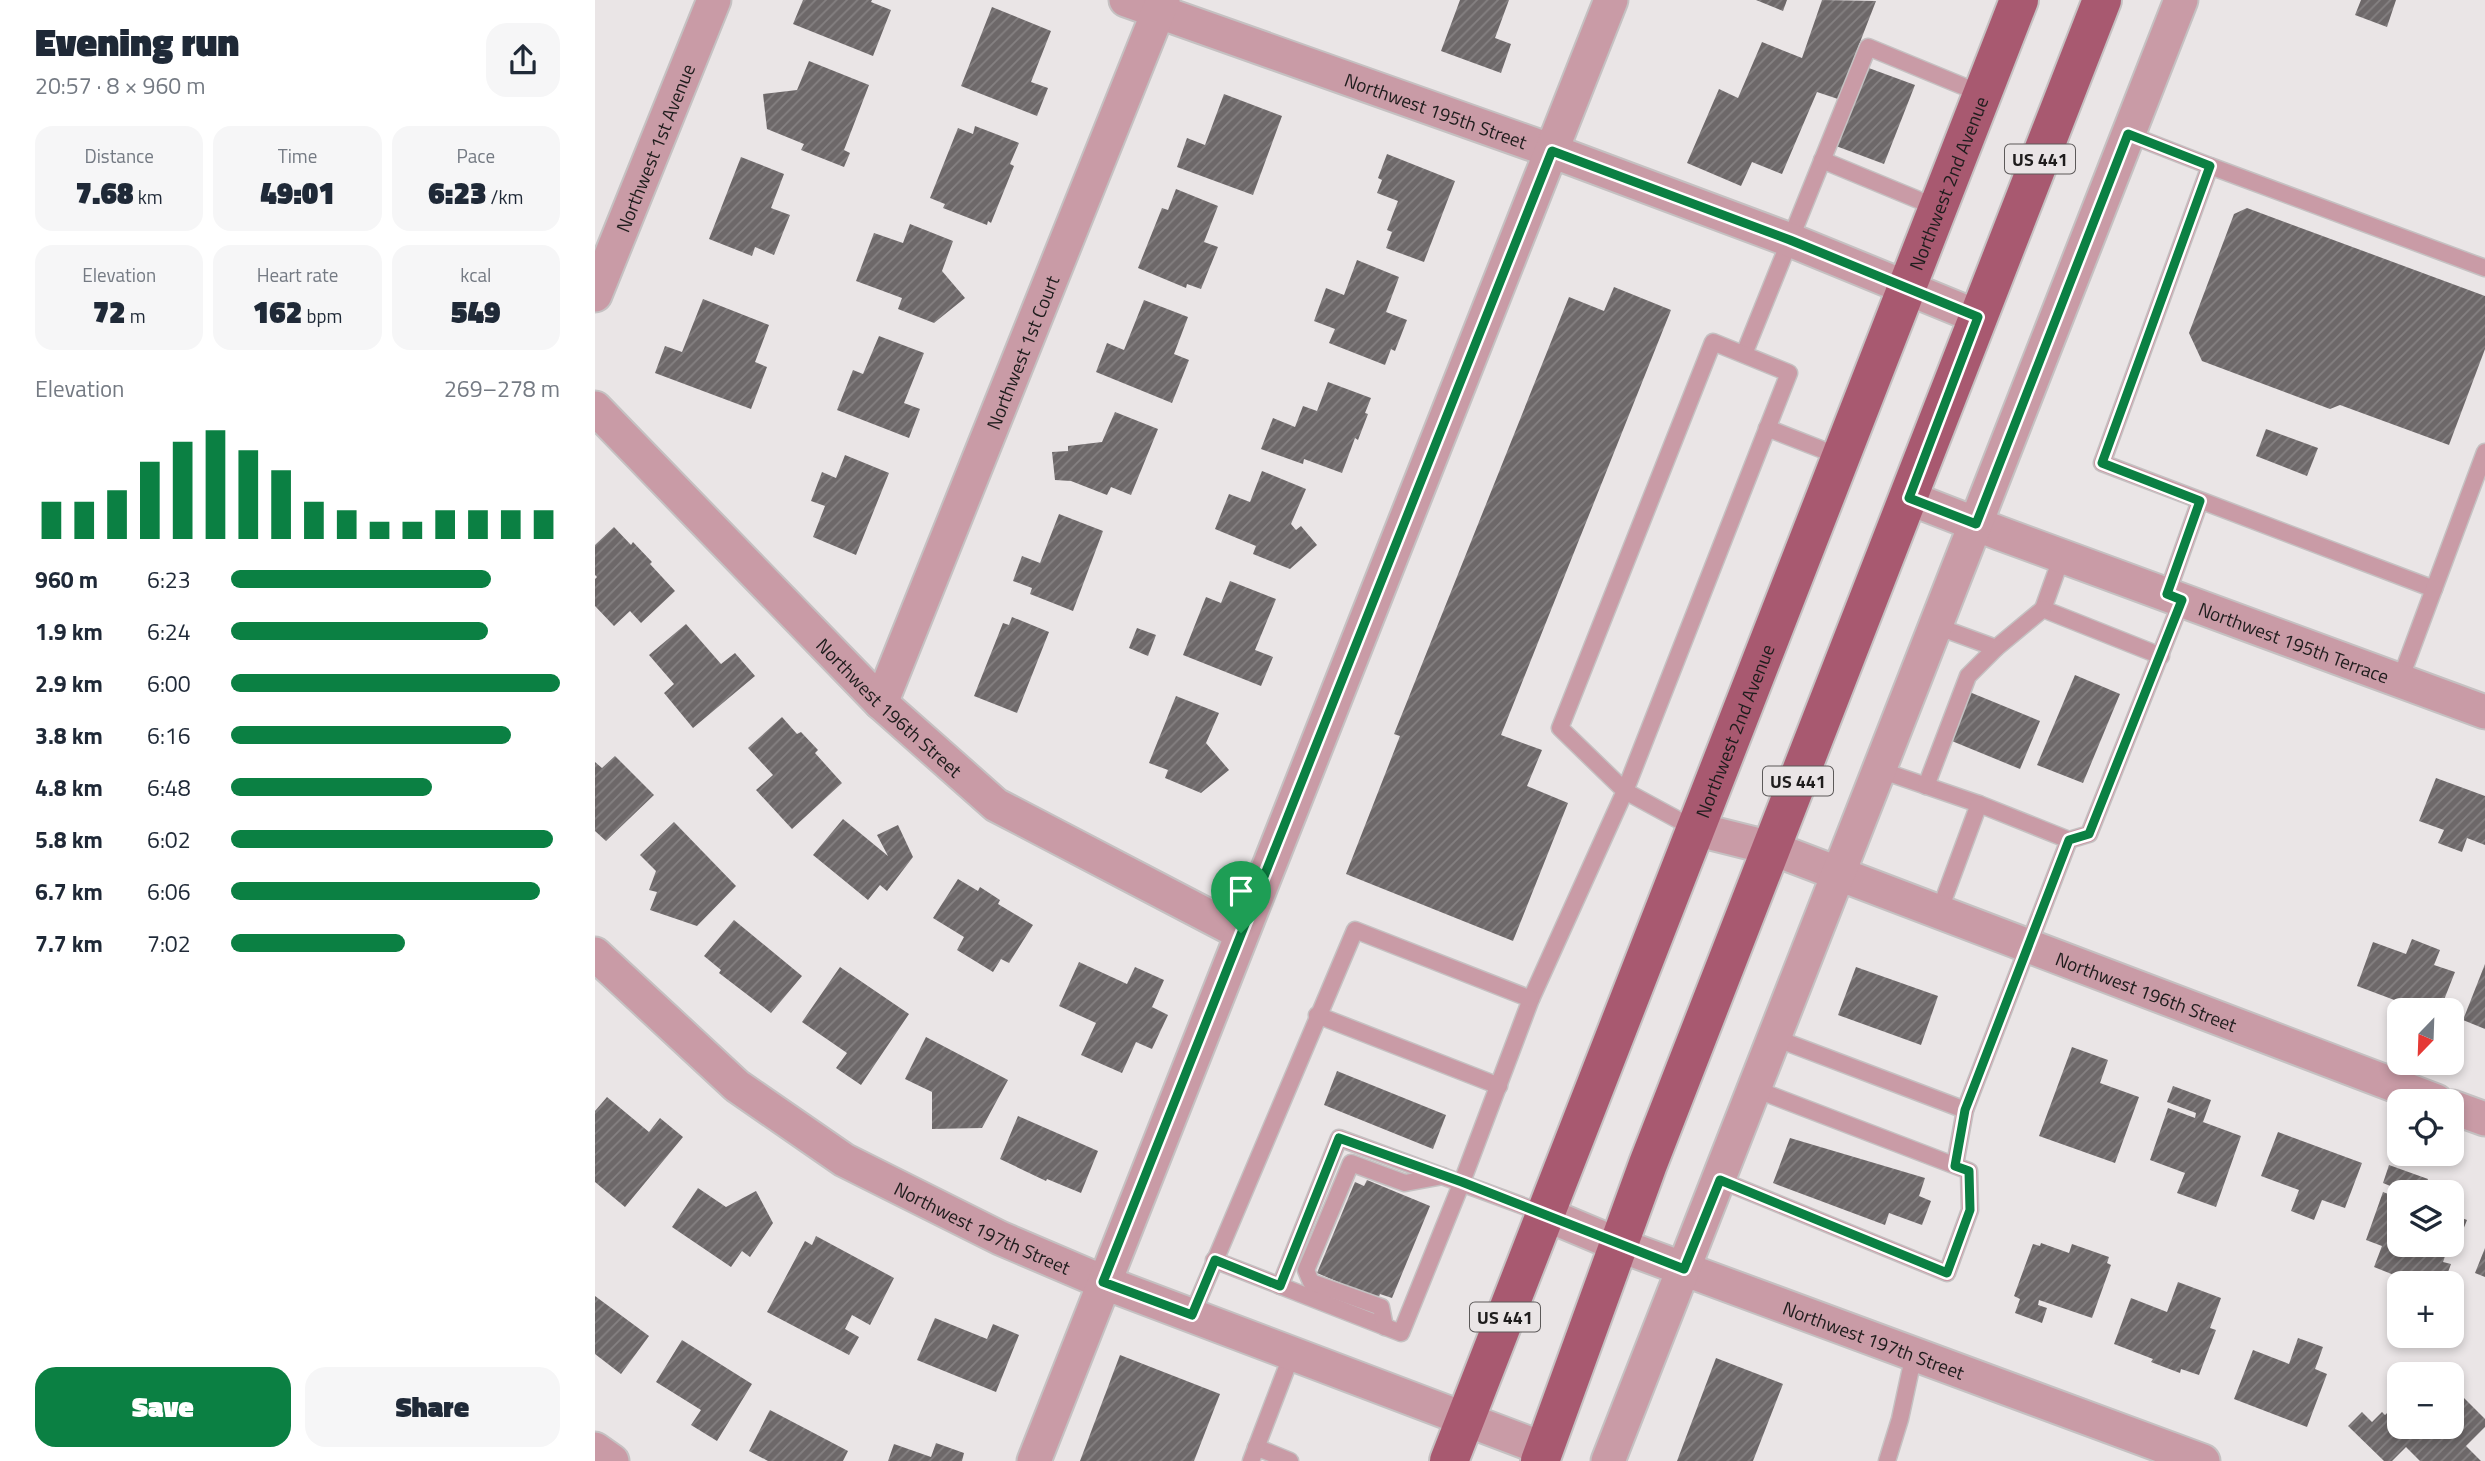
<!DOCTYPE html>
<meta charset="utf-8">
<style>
:root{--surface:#fff;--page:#f6f6f7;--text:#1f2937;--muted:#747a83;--accent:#0b8043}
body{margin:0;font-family:"Titillium Web",sans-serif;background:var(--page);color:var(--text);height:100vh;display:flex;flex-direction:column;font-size:26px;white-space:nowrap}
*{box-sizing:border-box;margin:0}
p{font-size:23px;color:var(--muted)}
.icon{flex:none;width:38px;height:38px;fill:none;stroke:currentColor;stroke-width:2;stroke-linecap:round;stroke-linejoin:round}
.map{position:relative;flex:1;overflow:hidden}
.panel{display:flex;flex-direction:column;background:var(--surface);width:595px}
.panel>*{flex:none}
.needle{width:46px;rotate:203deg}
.controls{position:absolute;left:1792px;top:998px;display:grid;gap:14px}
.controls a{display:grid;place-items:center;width:77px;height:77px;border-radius:14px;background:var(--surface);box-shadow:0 4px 10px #0003;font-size:35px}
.pin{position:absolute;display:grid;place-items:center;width:60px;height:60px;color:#fff;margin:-72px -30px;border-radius:50% 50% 50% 0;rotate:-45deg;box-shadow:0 0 7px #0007}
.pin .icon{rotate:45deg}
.round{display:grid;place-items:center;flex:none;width:74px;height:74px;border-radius:21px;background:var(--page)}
.summary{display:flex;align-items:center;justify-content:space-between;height:119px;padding:0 35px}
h1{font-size:38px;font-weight:800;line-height:52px}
.stats{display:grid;grid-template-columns:repeat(3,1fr);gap:10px;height:119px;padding:7px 35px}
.stats div{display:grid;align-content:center;border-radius:18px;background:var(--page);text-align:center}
.stats b{font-size:30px;font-weight:800}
.stats small{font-size:19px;font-weight:400}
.stats p{font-size:19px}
.chart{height:196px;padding:14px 35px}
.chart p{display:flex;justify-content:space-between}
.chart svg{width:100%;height:126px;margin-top:7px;stroke:var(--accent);stroke-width:6}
.primary-button{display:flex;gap:14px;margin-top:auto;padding:14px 35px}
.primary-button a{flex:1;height:80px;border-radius:21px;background:var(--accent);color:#fff;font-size:28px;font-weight:800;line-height:80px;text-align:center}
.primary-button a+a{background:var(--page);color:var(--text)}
ul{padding:0 35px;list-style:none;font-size:23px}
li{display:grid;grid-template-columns:112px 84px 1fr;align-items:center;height:52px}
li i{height:18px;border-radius:9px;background:var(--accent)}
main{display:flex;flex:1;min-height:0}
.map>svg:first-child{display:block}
.building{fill:url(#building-hatch)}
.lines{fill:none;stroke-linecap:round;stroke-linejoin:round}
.lane-casing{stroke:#c5c1c2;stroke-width:19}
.street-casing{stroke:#c5c1c2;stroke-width:37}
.primary-casing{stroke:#c5c1c2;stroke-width:42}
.lane{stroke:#c99ba6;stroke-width:16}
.street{stroke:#c99ba6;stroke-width:33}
.primary{stroke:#a85970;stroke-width:38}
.route-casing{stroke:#fff;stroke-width:14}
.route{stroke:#0b8043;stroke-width:9}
.labels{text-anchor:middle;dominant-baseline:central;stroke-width:6;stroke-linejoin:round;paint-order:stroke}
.shield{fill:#eae5e6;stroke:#5c5959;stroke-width:2}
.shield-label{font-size:18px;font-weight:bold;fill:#1f1d1d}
.street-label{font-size:19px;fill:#1f1d1d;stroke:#eae5e6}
</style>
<main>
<section class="panel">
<div class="summary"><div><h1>Evening run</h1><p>20:57 · 8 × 960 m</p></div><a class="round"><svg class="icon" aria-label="share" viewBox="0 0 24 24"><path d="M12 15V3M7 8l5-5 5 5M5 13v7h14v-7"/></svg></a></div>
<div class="stats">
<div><p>Distance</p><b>7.68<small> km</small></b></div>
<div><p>Time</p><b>49:01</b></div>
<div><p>Pace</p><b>6:23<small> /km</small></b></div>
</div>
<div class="stats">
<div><p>Elevation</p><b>72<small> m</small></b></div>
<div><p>Heart rate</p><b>162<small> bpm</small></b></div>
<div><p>kcal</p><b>549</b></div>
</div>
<div class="chart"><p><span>Elevation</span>269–278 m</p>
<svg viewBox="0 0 160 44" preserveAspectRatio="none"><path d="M5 44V31M15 44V31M25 44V27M35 44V17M45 44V10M55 44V6M65 44V13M75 44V20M85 44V31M95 44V34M105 44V38M115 44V38M125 44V34M135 44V34M145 44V34M155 44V34"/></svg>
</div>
<ul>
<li><b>960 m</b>6:23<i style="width:79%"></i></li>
<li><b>1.9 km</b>6:24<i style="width:78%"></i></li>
<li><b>2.9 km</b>6:00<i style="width:100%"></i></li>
<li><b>3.8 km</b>6:16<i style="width:85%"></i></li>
<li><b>4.8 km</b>6:48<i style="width:61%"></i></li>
<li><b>5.8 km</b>6:02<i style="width:98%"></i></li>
<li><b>6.7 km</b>6:06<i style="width:94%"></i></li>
<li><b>7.7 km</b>7:02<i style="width:53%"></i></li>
</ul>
<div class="primary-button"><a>Save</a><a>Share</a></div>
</section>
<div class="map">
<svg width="1890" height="1461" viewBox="0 0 1890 1461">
<defs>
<pattern id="building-hatch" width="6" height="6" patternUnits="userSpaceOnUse" patternTransform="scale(1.75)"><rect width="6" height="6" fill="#6d6869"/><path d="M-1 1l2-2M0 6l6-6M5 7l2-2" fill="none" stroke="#858182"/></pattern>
</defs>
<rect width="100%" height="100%" fill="#eae5e6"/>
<g class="building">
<polygon points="208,0 277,0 276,2 296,10 278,56 198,24"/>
<polygon points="865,0 914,0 900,38 916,44 906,73 846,51"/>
<polygon points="1161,0 1192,0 1188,11"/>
<polygon points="1227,0 1281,1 1243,99 1222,92 1187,174 1157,162 1146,186 1092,163 1124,89 1143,98 1167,42 1207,58"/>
<polygon points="1766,0 1801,0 1792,27 1760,15"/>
<polygon points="397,7 456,31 436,82 453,88 442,116 366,86"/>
<polygon points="214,61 274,85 249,150 255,153 249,167 206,150 209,144 172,129 168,94 202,90"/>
<polygon points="1271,67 1320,85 1289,164 1241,146"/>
<polygon points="629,94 687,116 658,195 582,167 592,138 610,145"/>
<polygon points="380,126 424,143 415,164 419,166 396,223 393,221 392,225 348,208 350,204 335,198 363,128 378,134"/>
<polygon points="792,154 860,181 829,262 791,248 797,232 792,230 803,201 782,193 787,180 783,178"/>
<polygon points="146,157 189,174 176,208 195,215 179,255 160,247 157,256 114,239"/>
<polygon points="581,189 623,206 609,242 623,247 606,289 592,284 591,288 543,268 567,208 573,210"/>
<polygon points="1652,208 1890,296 1890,349 1854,445 1745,405 1735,409 1607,361 1594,333 1639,214"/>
<polygon points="315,224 358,241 347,271 370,298 339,323 303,309 307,298 261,281 279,233 308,243"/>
<polygon points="762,260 804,277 791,312 812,320 800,351 796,349 790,365 734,343 740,329 719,321 731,288 749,295"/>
<polygon points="1019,287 1076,310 906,735 947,750 932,786 973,803 918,941 751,874 805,736 799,734 974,297 1009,311"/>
<polygon points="108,299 174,325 160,362 172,367 156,409 60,373 70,346 87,352"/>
<polygon points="549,300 593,317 579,354 594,360 577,403 501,372 512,343 529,350"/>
<polygon points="284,336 329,353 309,403 325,409 314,438 242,410 258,370 268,374"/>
<polygon points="733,382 776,398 770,413 773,414 763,440 760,438 747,473 709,459 708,464 666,449 678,418 700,427 708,406 722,411"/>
<polygon points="520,412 563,429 536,495 516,487 512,495 476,481 460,480 457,452 473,451 473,446 507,442"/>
<polygon points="1671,429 1723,448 1712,476 1661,456"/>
<polygon points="250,455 294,473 261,555 218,537 230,506 216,501 227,472 241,478"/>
<polygon points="667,471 711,489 696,524 701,530 706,526 722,545 695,569 658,554 661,546 620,529 634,494 655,502"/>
<polygon points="464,514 508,531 478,611 435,594 437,588 418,581 427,556 445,563"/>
<polygon points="19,527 36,545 38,542 57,562 55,564 80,591 46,623 35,611 19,626 0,606 0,579 2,577 0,575 0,545"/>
<polygon points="635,581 681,599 660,650 678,657 666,686 588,655 611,597 626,603"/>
<polygon points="417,617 454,632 422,713 379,696 408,623 414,625"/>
<polygon points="91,624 126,664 140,653 160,676 98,728 69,693 79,684 54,655"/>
<polygon points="542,628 561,635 553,656 534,648"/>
<polygon points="1480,675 1525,694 1488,783 1442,765"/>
<polygon points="1372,691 1445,721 1425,769 1352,739"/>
<polygon points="581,696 624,713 611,743 634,770 606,793 570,778 573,770 554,763"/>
<polygon points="187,717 202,734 206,732 223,750 220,753 247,783 197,829 161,790 178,775 153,748"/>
<polygon points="20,756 59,795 11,841 0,831 0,762 7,768"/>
<polygon points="1841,778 1890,796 1890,845 1872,838 1867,852 1843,843 1849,830 1824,821"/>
<polygon points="248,819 293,856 282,835 303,825 318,857 292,891 285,885 273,900 218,855"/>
<polygon points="79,822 141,886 102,926 55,910 62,892 54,890 61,871 45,855"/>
<polygon points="363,879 383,891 385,887 405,900 403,904 438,925 414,963 406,959 398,972 362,950 369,937 338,918"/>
<polygon points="139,920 207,976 176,1013 124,973 126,970 109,956"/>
<polygon points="1817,939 1845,950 1839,965 1860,972 1845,1010 1826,1010 1762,986 1778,942 1811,954"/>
<polygon points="484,962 532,984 540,967 569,980 557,1007 573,1015 557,1049 541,1042 527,1073 486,1055 501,1023 464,1006"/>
<polygon points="1890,964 1890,1029 1868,1020"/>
<polygon points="245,967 314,1014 266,1085 241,1068 252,1053 207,1022"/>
<polygon points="1261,967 1343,996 1326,1045 1243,1015"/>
<polygon points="331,1037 413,1080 387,1128 337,1129 337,1092 310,1079"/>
<polygon points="1477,1047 1513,1060 1505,1083 1544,1097 1520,1163 1444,1136"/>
<polygon points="742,1071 851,1115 838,1149 729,1105"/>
<polygon points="1578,1086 1616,1100 1608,1122 1646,1136 1621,1207 1582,1193 1590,1173 1555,1160 1573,1108 1600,1118 1601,1113 1572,1102"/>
<polygon points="12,1097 54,1132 65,1118 88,1137 30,1207 0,1182 0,1111"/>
<polygon points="423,1116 503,1151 486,1193 452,1179 451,1181 405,1159"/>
<polygon points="1683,1132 1767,1163 1750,1208 1727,1200 1719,1220 1696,1211 1704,1190 1666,1176"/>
<polygon points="1195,1138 1330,1178 1324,1196 1336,1201 1327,1225 1294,1213 1290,1225 1178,1183"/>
<polygon points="1794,1165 1833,1179 1829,1192 1810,1192 1788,1183"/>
<polygon points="772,1180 835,1206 797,1298 785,1294 783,1299 722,1273 760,1182 769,1186"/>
<polygon points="103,1188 131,1207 161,1191 178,1223 155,1257 147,1251 136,1267 77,1227"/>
<polygon points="1788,1192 1804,1198 1804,1244 1857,1244 1857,1214 1872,1220 1861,1248 1854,1245 1848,1262 1856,1264 1849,1283 1819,1283 1779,1267 1787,1246 1771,1240"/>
<polygon points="221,1236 299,1278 275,1325 257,1315 250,1329 264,1337 254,1355 172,1312 210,1241 217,1245"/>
<polygon points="1446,1243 1474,1253 1477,1244 1514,1257 1512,1263 1516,1265 1497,1318 1444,1300 1443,1305 1452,1308 1447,1323 1420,1313 1425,1299 1419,1296 1438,1244 1445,1246"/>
<polygon points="1890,1248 1890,1277 1880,1273"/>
<polygon points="1583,1282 1626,1298 1615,1328 1621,1330 1604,1375 1586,1369 1585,1373 1556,1362 1558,1359 1519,1344 1536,1298 1572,1312"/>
<polygon points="0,1296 54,1336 26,1374 0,1354"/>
<polygon points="340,1318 392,1339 398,1324 424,1335 401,1392 322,1360"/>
<polygon points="1703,1338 1728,1347 1720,1369 1732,1374 1712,1427 1639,1399 1658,1350 1694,1364"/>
<polygon points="87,1340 157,1384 122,1441 96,1425 106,1410 61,1382"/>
<polygon points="525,1355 625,1394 599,1461 485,1461"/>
<polygon points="1121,1358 1188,1384 1158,1461 1082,1461"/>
<polygon points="1857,1386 1890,1419 1890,1427 1871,1446 1886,1461 1825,1461 1811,1447 1797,1461 1789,1461 1753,1426 1767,1412 1777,1422 1787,1412 1790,1415 1804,1401 1804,1426 1857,1426"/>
<polygon points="175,1410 253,1451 248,1461 173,1461 154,1451"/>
<polygon points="341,1443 369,1453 367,1461 293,1461 299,1444 336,1457"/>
</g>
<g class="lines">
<g class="lane-casing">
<g id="lane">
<polyline points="1533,134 1615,166"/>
<polyline points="1227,160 1343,208"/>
<polyline points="1149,354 1273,47 1387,94"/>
<polyline points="1172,428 1246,457"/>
<polyline points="1467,556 1448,609 1566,656"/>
<polyline points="1839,589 1507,463 1615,166 1890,268"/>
<polyline points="1572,594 1605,501"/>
<polyline points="1341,626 1401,648 1448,609"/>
<polyline points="1805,680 1890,452"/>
<polyline points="1285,770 1384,804 1474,840 1494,834 1587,600"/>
<polyline points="1331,786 1373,676 1401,648"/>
<polyline points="1344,912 1384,804"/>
<polyline points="722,1015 904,1086"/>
<polyline points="1180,1038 1370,1110"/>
<polyline points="1360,1165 1370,1110 1474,840"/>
<polyline points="1125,1180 1352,1273 1375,1210 1374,1171 1160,1089"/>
<polyline points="619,1260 806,1333 867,1182 936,999 1030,791 1194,373 1118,342 965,728 1030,791 1100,829"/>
<polyline points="685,1286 744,1138 950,1214"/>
<polyline points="597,1315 760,930 936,999"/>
<polyline points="790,1327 786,1307 716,1282 711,1270 756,1163 810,1183 848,1176"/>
<polyline points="661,1447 695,1461"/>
<polyline points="656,1461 697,1354"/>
<polyline points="1292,1461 1305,1419 1319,1354"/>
</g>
</g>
<g class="street-casing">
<g id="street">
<path id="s1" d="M531,0l426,151 238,89 188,77"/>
<path id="s2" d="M0,295l119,-295"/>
<path id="s3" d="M0,408l286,295 115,102 245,128"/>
<path id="s4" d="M1314,498l90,35 486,179"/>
<path id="s5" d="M286,703l282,-703"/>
<path id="s6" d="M1100,829l76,19 665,253"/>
<path id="s7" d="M0,954l142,132 107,74 156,78 103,44 441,167"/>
<polyline points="1857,1107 1890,1119"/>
<path id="s8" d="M950,1214l74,31 584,216"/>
<polyline points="0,1449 17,1461"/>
<polyline points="439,1461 1016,0"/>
<polyline points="1013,1461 1586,0"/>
</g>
</g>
<g class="primary-casing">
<g id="primary">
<path id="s9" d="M854,1461l570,-1461"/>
<polyline points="945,1461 1053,1164 1507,0"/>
</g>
</g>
<use href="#lane" class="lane"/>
<use href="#street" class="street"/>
<use href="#primary" class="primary"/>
</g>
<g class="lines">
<g class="route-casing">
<polygon id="route" points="1533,134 1615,166 1507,463 1605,501 1572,594 1587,600 1494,834 1474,840 1370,1110 1360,1166 1374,1171 1375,1210 1352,1273 1125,1180 1089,1269 867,1182 744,1138 685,1286 620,1260 597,1315 508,1282 957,151 1195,240 1383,317 1314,498 1381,524"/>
</g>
<use href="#route" class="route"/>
</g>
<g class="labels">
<g class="shield">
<rect x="1410" y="144.5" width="70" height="29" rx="5"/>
<rect x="1168" y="766.5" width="70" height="29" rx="5"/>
<rect x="875" y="1302.5" width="70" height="29" rx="5"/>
</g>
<g class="shield-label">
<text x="1445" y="159">US 441</text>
<text x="1203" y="781">US 441</text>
<text x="910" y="1317">US 441</text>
</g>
<g class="street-label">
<text stroke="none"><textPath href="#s1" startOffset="329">Northwest 195th Street</textPath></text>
<text stroke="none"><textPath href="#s2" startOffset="159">Northwest 1st Avenue</textPath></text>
<text stroke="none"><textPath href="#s9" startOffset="1372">Northwest 2nd Avenue</textPath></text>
<text stroke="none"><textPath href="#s5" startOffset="378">Northwest 1st Court</textPath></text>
<text stroke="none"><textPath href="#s4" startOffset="411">Northwest 195th Terrace</textPath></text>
<text stroke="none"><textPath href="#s3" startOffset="420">Northwest 196th Street</textPath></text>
<text stroke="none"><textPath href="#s9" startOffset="784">Northwest 2nd Avenue</textPath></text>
<text stroke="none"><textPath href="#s6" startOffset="480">Northwest 196th Street</textPath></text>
<text stroke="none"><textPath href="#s7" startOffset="478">Northwest 197th Street</textPath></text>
<text stroke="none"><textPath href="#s8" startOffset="352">Northwest 197th Street</textPath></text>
</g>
</g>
</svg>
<div class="controls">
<a><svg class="needle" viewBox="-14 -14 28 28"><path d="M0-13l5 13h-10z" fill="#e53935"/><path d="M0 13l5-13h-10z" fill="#747a83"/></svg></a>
<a><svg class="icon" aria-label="locate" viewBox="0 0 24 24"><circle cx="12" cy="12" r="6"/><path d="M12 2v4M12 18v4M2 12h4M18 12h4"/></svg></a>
<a><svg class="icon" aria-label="layers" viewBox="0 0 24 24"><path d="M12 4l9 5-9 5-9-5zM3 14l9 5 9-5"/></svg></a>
<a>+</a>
<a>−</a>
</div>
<div class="pin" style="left:646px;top:933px;background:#1e9e55"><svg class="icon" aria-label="arrive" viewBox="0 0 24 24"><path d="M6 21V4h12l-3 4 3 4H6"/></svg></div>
</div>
</main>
